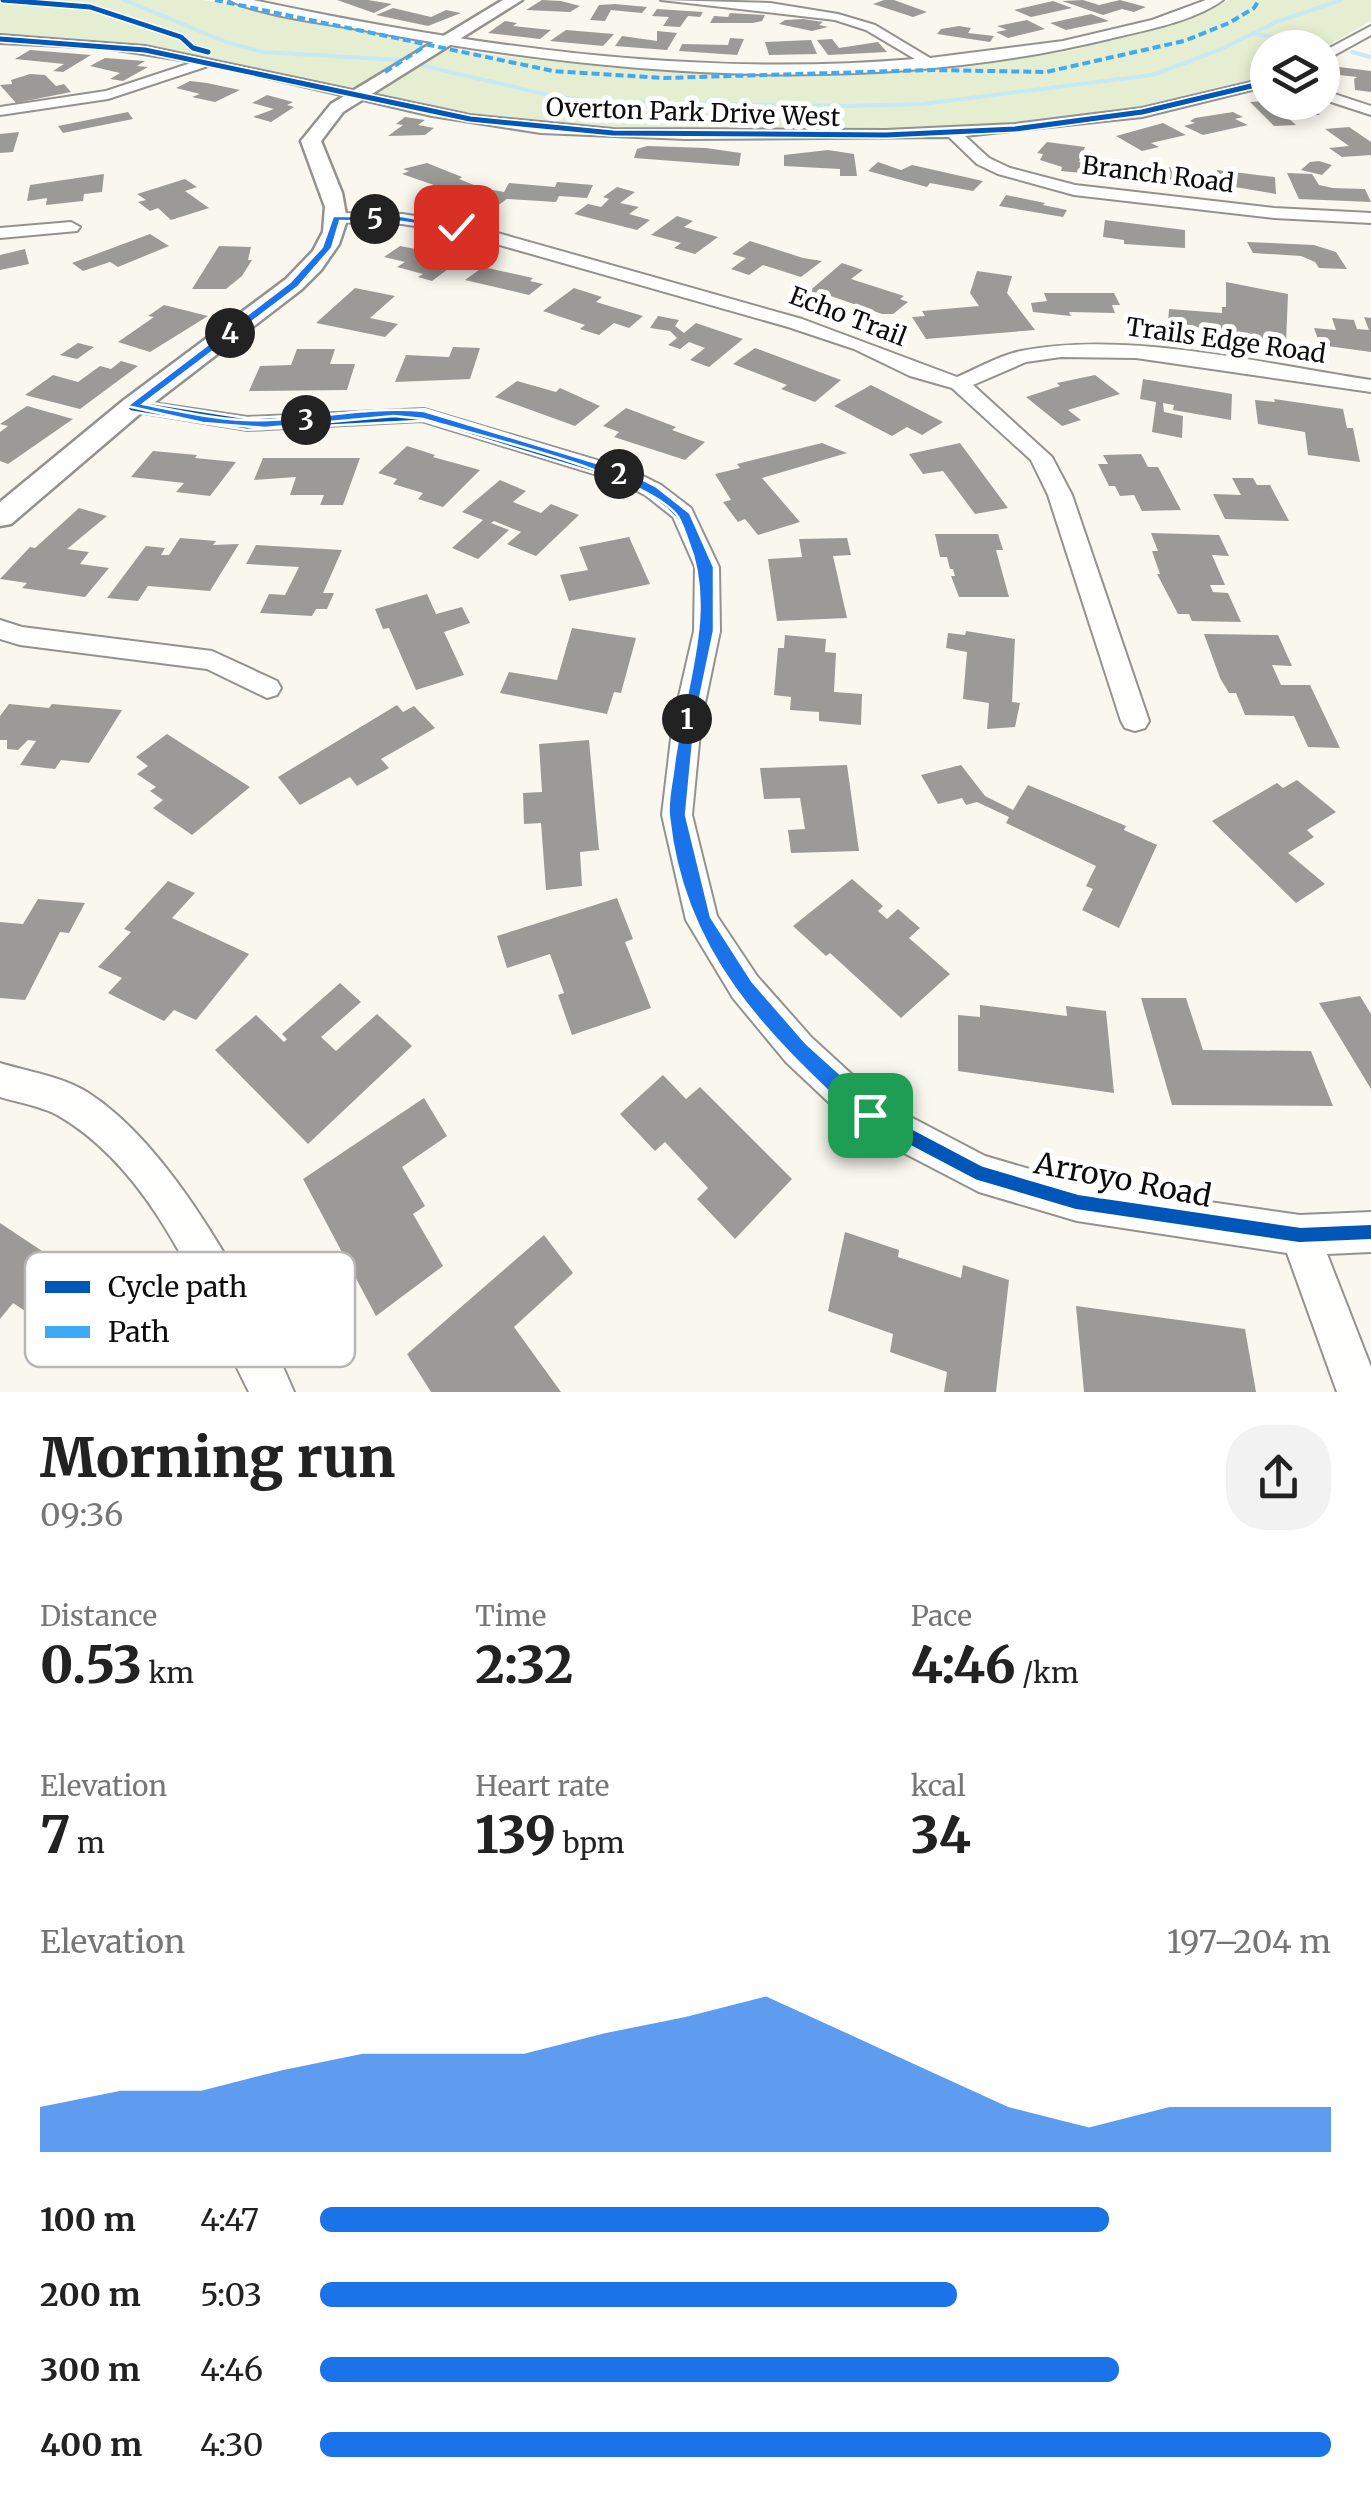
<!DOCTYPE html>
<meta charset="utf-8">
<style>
:root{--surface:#fff;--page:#f2f2f2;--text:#222;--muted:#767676;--accent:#1a73e8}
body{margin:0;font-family:Merriweather,serif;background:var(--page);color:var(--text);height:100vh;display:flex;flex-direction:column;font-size:38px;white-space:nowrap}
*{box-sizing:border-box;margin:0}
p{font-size:32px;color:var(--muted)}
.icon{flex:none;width:55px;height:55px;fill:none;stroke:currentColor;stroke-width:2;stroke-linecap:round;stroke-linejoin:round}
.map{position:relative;height:1392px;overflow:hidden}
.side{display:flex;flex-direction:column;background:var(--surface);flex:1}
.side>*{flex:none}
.controls{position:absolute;left:1250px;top:30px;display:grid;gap:20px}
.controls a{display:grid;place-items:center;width:90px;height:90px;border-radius:50%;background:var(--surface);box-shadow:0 5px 15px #0003;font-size:50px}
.pin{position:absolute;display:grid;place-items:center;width:85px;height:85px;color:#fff;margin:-42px;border-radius:20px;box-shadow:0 5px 15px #0006}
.km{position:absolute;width:50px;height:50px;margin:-25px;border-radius:50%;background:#222;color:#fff;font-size:28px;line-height:50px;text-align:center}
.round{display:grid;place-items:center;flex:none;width:105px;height:105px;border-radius:40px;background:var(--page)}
.overview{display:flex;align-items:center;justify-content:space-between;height:170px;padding:0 40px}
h1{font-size:55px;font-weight:800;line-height:75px}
.stats{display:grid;grid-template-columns:repeat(3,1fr);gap:15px;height:170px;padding:10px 40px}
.stats div{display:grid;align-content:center}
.stats b{font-size:50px;font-weight:800}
.stats small{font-size:28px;font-weight:400}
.stats p{font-size:28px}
.chart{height:280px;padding:20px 40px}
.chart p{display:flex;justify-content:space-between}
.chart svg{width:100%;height:180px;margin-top:10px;fill:var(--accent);opacity:.7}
ul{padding:0 40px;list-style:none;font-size:32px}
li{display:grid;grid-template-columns:160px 120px 1fr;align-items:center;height:75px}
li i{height:25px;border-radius:12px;background:var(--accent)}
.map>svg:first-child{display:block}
.green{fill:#e5eed0}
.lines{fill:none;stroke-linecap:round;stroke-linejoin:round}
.stream{stroke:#c8e8f2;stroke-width:4}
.building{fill:#9c9a96}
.minor-casing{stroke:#93928e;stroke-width:4}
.tertiary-casing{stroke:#93928e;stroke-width:5}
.minor{fill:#fefefd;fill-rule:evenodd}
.tertiary{fill:#fefefd;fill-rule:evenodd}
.quiet{stroke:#3fa9f5;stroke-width:4;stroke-dasharray:8 4;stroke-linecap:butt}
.cycleway-far3-casing{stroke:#fff;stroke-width:8}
.cycleway-far2-casing{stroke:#fff;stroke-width:14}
.cycleway-far1-casing{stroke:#fff;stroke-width:18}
.cycleway-casing{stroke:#fff;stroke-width:20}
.cycleway-far3{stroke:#0057b8;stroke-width:5}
.cycleway-far2{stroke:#0057b8;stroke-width:9}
.cycleway-far1{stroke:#0057b8;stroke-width:11}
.cycleway{stroke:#0057b8;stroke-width:14}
.route{fill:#1a73e8;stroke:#fff;stroke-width:2.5}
.labels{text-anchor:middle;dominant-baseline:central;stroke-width:10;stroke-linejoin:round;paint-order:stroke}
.far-street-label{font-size:25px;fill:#0c0c0c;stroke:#fff}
.street-label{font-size:30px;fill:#0c0c0c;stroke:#fff}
.key{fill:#fff;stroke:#b6b6b6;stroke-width:2.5}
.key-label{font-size:28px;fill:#0c0c0c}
</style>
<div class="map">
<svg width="1371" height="1392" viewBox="0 0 1371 1392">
<rect width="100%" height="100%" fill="#faf7ef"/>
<polygon class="green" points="0,0 203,0 467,52 614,68 734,73 951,65 1066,52 1146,32 1230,0 1371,0 1371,21 1323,48 1268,48 1267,76 1149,108 1043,123 925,131 631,129 454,111 142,45 0,37"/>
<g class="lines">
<g class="stream">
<polyline points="124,0 226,42 263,52 399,60 557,97 603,102 847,106 922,104 1152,75 1217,51 1276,22 1341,0"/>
<polyline points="1253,34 1314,43"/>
<polyline points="1352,52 1371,57"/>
</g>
</g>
<g class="building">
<polygon points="337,0 368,0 392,4 374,13"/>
<polygon points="542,0 561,1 580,6 570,12 526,10"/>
<polygon points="884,0 894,0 927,12 913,17 873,4"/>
<polygon points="1083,0 1099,5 1120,0 1146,7 1134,12 1122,9 1103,15 1062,1"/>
<polygon points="1053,1 1072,8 1031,17 1014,10"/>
<polygon points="599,5 615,4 647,7 642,13 611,10 605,21 590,20"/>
<polygon points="393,8 431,17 446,10 461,13 428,26 376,15"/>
<polygon points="657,9 703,12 700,17 688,16 680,27 663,26 669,17 652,16"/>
<polygon points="730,13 765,15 762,21 753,23 710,23 714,16 728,17"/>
<polygon points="1091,14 1109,21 1066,30 1050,23"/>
<polygon points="803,19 823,22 819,25 828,27 812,31 779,24 785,20"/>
<polygon points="1027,20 1045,29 1008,38 996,32 1007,30 997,26"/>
<polygon points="505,21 517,23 513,26 551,30 540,39 488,33"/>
<polygon points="959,26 971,28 968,33 994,36 990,42 937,34 941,29"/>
<polygon points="566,30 614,34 603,46 550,41"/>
<polygon points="657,31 677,33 667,50 615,46 622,36 657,41"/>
<polygon points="730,38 744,39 737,55 679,51 682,44 728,45"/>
<polygon points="832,39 839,48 878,42 887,52 828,55 817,40"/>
<polygon points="811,40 817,54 769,55 765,42"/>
<polygon points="30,50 91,55 63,72 53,71 64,64 15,59"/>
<polygon points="105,58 145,61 137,66 148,67 123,81 110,79 120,73 90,66"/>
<polygon points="1339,67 1371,71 1371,92 1355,90 1354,79 1357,77 1339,75"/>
<polygon points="30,74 45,75 56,86 64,84 71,92 16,103 0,85 12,84 11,80"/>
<polygon points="190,81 207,83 240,90 215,102 192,97 200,94 176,88"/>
<polygon points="267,95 293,102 287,105 294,107 271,122 253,117 274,109 252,103"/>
<polygon points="1268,101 1306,102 1320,115 1285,115 1296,125 1274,126 1250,102"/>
<polygon points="128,112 133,119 63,133 58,126"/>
<polygon points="1233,112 1243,117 1235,119 1248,125 1203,135 1184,126 1195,123 1190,121 1195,118"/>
<polygon points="405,117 425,120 418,125 434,128 425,135 388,136 403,125 396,124"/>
<polygon points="1163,123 1186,135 1151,143 1159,147 1142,151 1116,136"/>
<polygon points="1349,127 1371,142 1371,155 1342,157 1329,148 1349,146 1325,129"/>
<polygon points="19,132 13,152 0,153 0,134"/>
<polygon points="1047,142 1085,147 1079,162 1105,166 1102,175 1061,171 1062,167 1040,160 1043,154 1037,153"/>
<polygon points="647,146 706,148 741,153 739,166 634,158 637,149"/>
<polygon points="828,150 854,154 857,176 840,176 840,169 784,166 784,155"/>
<polygon points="1319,161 1332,165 1322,175 1301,170 1310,162"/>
<polygon points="878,162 901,170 912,165 983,181 973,191 930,183 927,187 868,171"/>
<polygon points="427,163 462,177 459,179 474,185 457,193 402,174 409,171 403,169"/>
<polygon points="1145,163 1190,171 1190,188 1121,180 1122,167 1145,170"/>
<polygon points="1217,170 1275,177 1276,194 1205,182 1205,173 1217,174"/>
<polygon points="1287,173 1312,174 1319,185 1333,188 1365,189 1371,202 1299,199"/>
<polygon points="104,174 102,192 84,194 83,201 46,205 47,198 27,201 30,185"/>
<polygon points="185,179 197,187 185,191 209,208 171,220 158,208 150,211 138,202 146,200 137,194"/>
<polygon points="557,182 593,185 587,198 559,196 556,202 507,199 487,213 466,208 493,190 504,192 509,183 555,187"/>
<polygon points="617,187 635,192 620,203 639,207 629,214 650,220 637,230 574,214 588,204 601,207 609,199 603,197"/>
<polygon points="1006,195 1045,203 1043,205 1067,210 1063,217 999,206"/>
<polygon points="677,216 693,221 684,227 718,237 695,254 674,248 681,243 651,235"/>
<polygon points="1105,220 1185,230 1185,248 1124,244 1124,240 1103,237"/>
<polygon points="150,234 169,246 118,267 110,262 83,271 72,263"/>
<polygon points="750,241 803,258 822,261 801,277 763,265 749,275 731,269 746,258 732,254"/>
<polygon points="1247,242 1314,245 1336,252 1347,269 1319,268 1315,262 1301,256 1253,253"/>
<polygon points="219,246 251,247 248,260 252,260 242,276 226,289 192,289"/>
<polygon points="400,246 431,252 427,255 456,263 432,281 418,277 423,274 397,267 405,262 384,257"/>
<polygon points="25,249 29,264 0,270 0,255"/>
<polygon points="842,263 863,270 851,279 904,296 900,299 908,302 893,314 882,314 828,295 822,300 806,294"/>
<polygon points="483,267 533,278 530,281 543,284 529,295 465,280"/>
<polygon points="977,271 1012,276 1007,293 1035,330 926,339 912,317 925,316 922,311 979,306 970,293"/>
<polygon points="1226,282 1288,294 1286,344 1168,324 1169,309 1222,313 1222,307 1226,307"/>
<polygon points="355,288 395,296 370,318 398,324 385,337 316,323"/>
<polygon points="574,288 602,297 596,302 643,316 629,328 614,323 599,335 580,329 585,325 543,311"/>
<polygon points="1044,293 1114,293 1120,305 1112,305 1115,313 1069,312 1071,316 1033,312 1031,303 1047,301"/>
<polygon points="164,305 208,316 150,352 118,342 154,317 148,316"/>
<polygon points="658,316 679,320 675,326 684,333 696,323 743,339 709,367 690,360 705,348 689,342 680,349 668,345 677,338 670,331 650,328"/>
<polygon points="1364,317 1371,318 1371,352 1320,345 1314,328 1336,330 1332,318 1354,320 1357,329 1369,330"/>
<polygon points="78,343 94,347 77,359 60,355"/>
<polygon points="453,347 480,348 470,379 395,382 406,355 449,357"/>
<polygon points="755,348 841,380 815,402 781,389 787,385 733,364"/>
<polygon points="297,349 335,349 330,364 355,364 347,390 249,391 260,366 291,365"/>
<polygon points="121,361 138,366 80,409 25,395 53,375 78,382 100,366 111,369"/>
<polygon points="1095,375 1120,394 1068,410 1081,420 1062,426 1026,397 1060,386 1057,383"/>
<polygon points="1143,379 1232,394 1231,420 1173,410 1174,405 1163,403 1164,412 1183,416 1182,438 1152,432 1156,402 1140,399"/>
<polygon points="517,381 556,392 560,388 600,406 575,426 495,397"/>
<polygon points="871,385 943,422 922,435 907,427 892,436 834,406"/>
<polygon points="1274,399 1343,409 1347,428 1353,428 1360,462 1308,455 1305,432 1258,424 1255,400 1275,402"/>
<polygon points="27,406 73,419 8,464 0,461 0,432 8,426 0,424"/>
<polygon points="626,408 676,427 672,430 705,442 685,460 614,437 619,432 603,426"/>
<polygon points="822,443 847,453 762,478 800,522 758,535 745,519 738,522 723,502 731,500 715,474 740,468 737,464"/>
<polygon points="960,443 1008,508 975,514 943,471 923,474 909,454"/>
<polygon points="407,446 435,455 433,457 480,470 443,507 418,499 423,493 393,484 397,479 378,473"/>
<polygon points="153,451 197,455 195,458 236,462 210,496 176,492 184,483 131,477"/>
<polygon points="1141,454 1148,467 1158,467 1181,510 1142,511 1134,495 1120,496 1115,486 1109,486 1098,464 1108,464 1103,455"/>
<polygon points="263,458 360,458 343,505 320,505 324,495 290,495 296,477 254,480"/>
<polygon points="1232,478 1253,478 1257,485 1270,485 1289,521 1225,519 1213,494 1241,495"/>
<polygon points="500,480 526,491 513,502 541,513 551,504 579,515 536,556 507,544 521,532 494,521 491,523 509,530 478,559 452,548 483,520 462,512"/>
<polygon points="79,508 107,516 67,549 89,552 80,564 109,568 85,597 22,588 27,583 0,579 30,547 35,548"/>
<polygon points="1151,533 1219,535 1229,556 1212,555 1225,585 1210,585 1213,592 1228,593 1241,622 1192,621 1189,614 1178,614 1157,574 1160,574 1152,551 1158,551"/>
<polygon points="935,534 998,534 1003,550 996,550 1009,597 959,597 951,576 955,576 953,569 950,569 947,557 940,557"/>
<polygon points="629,537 650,584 569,601 560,575 588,570 579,547"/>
<polygon points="180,538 216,541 213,545 239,544 210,591 148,586 138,601 107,598 146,546 165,548 161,555 169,555"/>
<polygon points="847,538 851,555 833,556 847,618 777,621 768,559 802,557 799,539"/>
<polygon points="256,545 342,550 323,593 334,593 327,609 316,609 312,616 260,613 269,594 285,595 299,567 246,564"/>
<polygon points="427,594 436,614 462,607 470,623 444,632 464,675 416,690 389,628 383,629 375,609"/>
<polygon points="572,628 636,638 621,693 614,692 607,714 500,693 509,672 557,680"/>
<polygon points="966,631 1015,639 1012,702 1020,703 1015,727 987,729 989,703 963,699 967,652 946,648 948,633 965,635"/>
<polygon points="1204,634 1278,635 1292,666 1272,665 1281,685 1310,685 1340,748 1308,747 1294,716 1245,715 1236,693 1229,693 1220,678"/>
<polygon points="785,635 826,639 825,652 836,653 834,692 862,694 861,725 819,721 819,712 790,710 791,697 774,695 778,648 784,648"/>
<polygon points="9,704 49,708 52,704 122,710 89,763 61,760 55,769 20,765 36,741 28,740 18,750 7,749 7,740 0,740 0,716"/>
<polygon points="397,705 403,712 414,706 435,728 381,759 389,768 357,786 350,777 300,805 278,777"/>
<polygon points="167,734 250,787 192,835 153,808 163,800 150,791 156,787 137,774 148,766 136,757"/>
<polygon points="589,740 599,850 580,852 582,886 546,890 541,823 524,824 523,793 542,792 539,744"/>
<polygon points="847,765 859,851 791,853 788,830 805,829 800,798 764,799 760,768"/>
<polygon points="961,765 985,796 1013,810 1028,785 1126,826 1124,830 1157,845 1119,928 1082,910 1093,889 1086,886 1096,866 1006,823 1009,817 977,802 966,805 962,798 938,804 921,775"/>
<polygon points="1297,780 1336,812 1307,830 1314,837 1288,853 1325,884 1296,903 1212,821 1277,783 1283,788"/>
<polygon points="852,879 883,906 878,911 887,919 898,909 920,928 909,938 950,974 901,1018 830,953 826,956 793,926"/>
<polygon points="168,881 195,893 172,918 249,954 196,1020 174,1010 164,1021 108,993 122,978 98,967 131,932 124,929"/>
<polygon points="617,898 633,939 625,942 651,1008 572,1035 558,995 564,993 550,954 507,968 497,936"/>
<polygon points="38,899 85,903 69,933 60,932 25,1000 0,998 0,922 23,924"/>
<polygon points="340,983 361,1002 321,1037 336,1051 377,1014 412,1046 308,1144 215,1050 256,1015 284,1042 287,1039 282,1034"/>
<polygon points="1360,996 1371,1014 1371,1089 1319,1003"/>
<polygon points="1141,998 1186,998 1203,1050 1311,1051 1333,1106 1172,1105"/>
<polygon points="980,1005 1067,1016 1066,1006 1106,1011 1114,1093 958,1071 958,1015 980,1017"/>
<polygon points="663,1075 686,1099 700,1087 792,1179 735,1239 697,1199 708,1188 665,1142 655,1151 620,1114"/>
<polygon points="424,1098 447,1136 402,1167 425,1206 413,1214 443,1266 376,1316 303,1179"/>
<polygon points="0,1223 51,1257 38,1274 55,1285 31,1315 13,1303 0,1319"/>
<polygon points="845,1232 899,1250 898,1257 961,1278 963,1265 1009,1280 996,1392 944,1392 947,1372 890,1352 893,1334 828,1311"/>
<polygon points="544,1235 573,1273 514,1327 561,1392 431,1392 407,1354"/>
<polygon points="1076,1306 1245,1329 1256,1392 1084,1392"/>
</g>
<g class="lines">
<g class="minor-casing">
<g id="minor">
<path d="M230,0h23c217,46 439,78 662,59l-49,-29 -31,-10 -174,-20 109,3 68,11 37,11 55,33 133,-17 89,-21 54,-20h17c-30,22 -78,30 -114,39 -243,59 -503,36 -746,-9 -33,-6 -107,-15 -133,-30z"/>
<polygon points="1371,26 1371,35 1322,62 1322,52"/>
<polygon points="0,35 145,46 470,115 613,129 886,130 1015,124 1142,108 1268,78 1268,86 1142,117 965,136 989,158 1010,168 1075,185 1274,208 1371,213 1371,223 1274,218 1074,195 998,174 977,164 949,137 685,139 541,133 432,116 211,65 108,99 0,115 0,107 106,91 194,62 104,48 0,43"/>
<polygon points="1322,90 1371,106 1371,115 1322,99"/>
<path d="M337,213l65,1 60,9 340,96 155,58c21,-9 43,-22 64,-26 106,-21 243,13 350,29v12l-235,-34 -75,-1 -35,5 -53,23 79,72 20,38 77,226 -4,7 -10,3 -10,-3 -4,-7 -73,-226 -17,-35 -79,-72 -42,-12 -56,-27 -66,-22 -334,-95 -52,-8 -71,-2v-8z"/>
<polygon points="71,222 80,227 77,231 0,238 0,228"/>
<polygon points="133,400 247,417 424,409 633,471 661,485 691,508 719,567 720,631 701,722 692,815 717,916 757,976 812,1038 882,1102 985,1156 1077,1183 1300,1215 1371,1212 1371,1252 1327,1254 1371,1367 1371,1392 1337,1392 1287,1253 1077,1221 979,1192 856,1128 786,1062 733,998 686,920 662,815 673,722 694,631 695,567 673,517 645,495 617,481 422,421 247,430 126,410 122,406 126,402"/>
<polygon points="0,620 22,627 212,651 277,681 281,688 277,695 267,698 207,669 20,645 0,639"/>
<path d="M0,1063c29,9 61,13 87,29 87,55 167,206 207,300h-45c-48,-95 -93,-219 -190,-276 -17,-10 -40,-13 -59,-19z"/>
</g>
</g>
<g class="tertiary-casing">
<polygon id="tertiary" points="503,0 522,0 343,112 321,141 342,193 347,220 339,244 321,270 302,289 142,412 11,524 0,526 0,502 124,400 286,279 313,251 323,232 325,207 301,141 331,104"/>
</g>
<use href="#minor" class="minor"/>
<use href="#tertiary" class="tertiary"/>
<g class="quiet">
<polyline points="215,0 553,71 664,78 932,70 1046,72 1184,41 1229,23 1254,8 1259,0"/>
<polyline points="385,72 425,46"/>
</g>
<g class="cycleway-far3-casing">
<g id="cycleway-far3">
<polyline points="3,0 90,7 181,37 193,48 208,52"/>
<polyline points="0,39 145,50 470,119 613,133 886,135 1015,129 1142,112 1268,82"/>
</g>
</g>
<g class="cycleway-far2-casing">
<path id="cycleway-far2" d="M133,406l114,18 177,-9 201,61c72,36 82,67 82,145"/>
</g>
<g class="cycleway-far1-casing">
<path id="cycleway-far1" d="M707,618c0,33 -13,67 -19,100 -17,85 -9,166 38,240"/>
</g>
<g class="cycleway-casing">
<polyline id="cycleway" points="725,955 745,987 799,1050 869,1115 979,1173 1077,1202 1300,1235 1371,1232"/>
</g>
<use href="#cycleway-far3" class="cycleway-far3"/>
<use href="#cycleway-far2" class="cycleway-far2"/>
<use href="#cycleway-far1" class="cycleway-far1"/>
<use href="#cycleway" class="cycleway"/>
</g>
<path class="route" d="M333,216h69l59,11 -5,3 -54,-8 -62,-1 -8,27 -34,39 -155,117c41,8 83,18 125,16 52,-2 103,-14 156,-9l206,62 27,14 33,26 24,54v64l-19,91 -9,93 25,102 41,64 54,62 71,64 3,8 -3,8 -7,3 -8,-3c-96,-89 -179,-169 -193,-306 -2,-14 2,-31 4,-45 8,-75 45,-159 15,-231 -3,-8 -6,-20 -12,-27 -37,-42 -195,-77 -253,-95l-29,-3 -129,12 -62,-5 -76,-17 163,-124 32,-35z"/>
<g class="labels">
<g class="far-street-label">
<text transform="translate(693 112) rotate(2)">Overton Park Drive West</text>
<text transform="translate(1158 174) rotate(7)">Branch Road</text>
<text transform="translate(848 316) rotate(21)">Echo Trail</text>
<text transform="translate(1226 340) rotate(8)">Trails Edge Road</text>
</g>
<g class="street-label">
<text transform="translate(1123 1179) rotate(11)">Arroyo Road</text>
</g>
</g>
<rect x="25" y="1252" width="330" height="115" rx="15" class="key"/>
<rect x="45" y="1281" width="45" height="12" fill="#0057b8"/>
<rect x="45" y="1326" width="45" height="12" fill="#3fa9f5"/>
<g class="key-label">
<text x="108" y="1297">Cycle path</text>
<text x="108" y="1342">Path</text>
</g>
</svg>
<div class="controls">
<a><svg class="icon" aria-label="layers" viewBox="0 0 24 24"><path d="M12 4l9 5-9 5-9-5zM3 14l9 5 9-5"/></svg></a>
</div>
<div class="pin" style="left:870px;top:1115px;background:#1e9e55"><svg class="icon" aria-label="arrive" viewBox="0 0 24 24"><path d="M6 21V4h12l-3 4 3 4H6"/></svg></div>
<div class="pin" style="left:456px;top:227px;background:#d93025"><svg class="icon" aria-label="check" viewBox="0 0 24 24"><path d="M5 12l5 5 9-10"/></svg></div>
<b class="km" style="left:687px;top:719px">1</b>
<b class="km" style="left:619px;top:474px">2</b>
<b class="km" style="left:306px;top:420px">3</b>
<b class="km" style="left:230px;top:333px">4</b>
<b class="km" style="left:375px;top:219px">5</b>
</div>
<section class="side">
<div class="overview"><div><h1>Morning run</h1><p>09:36</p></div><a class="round"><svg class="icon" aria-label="share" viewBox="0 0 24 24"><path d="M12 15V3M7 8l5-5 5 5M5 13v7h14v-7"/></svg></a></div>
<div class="stats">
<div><p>Distance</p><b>0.53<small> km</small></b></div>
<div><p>Time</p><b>2:32</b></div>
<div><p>Pace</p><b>4:46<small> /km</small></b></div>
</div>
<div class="stats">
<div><p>Elevation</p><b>7<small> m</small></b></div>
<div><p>Heart rate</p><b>139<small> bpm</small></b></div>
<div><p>kcal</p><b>34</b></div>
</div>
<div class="chart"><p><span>Elevation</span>197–204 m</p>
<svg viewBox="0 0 160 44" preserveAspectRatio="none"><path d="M0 44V33L10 29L20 29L30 24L40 20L50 20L60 20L70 15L80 11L90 6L100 15L110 24L120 33L130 38L140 33L150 33L160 33V44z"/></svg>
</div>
<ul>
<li><b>100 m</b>4:47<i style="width:78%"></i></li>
<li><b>200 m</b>5:03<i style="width:63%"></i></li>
<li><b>300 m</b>4:46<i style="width:79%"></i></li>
<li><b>400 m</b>4:30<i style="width:100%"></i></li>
</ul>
</section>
